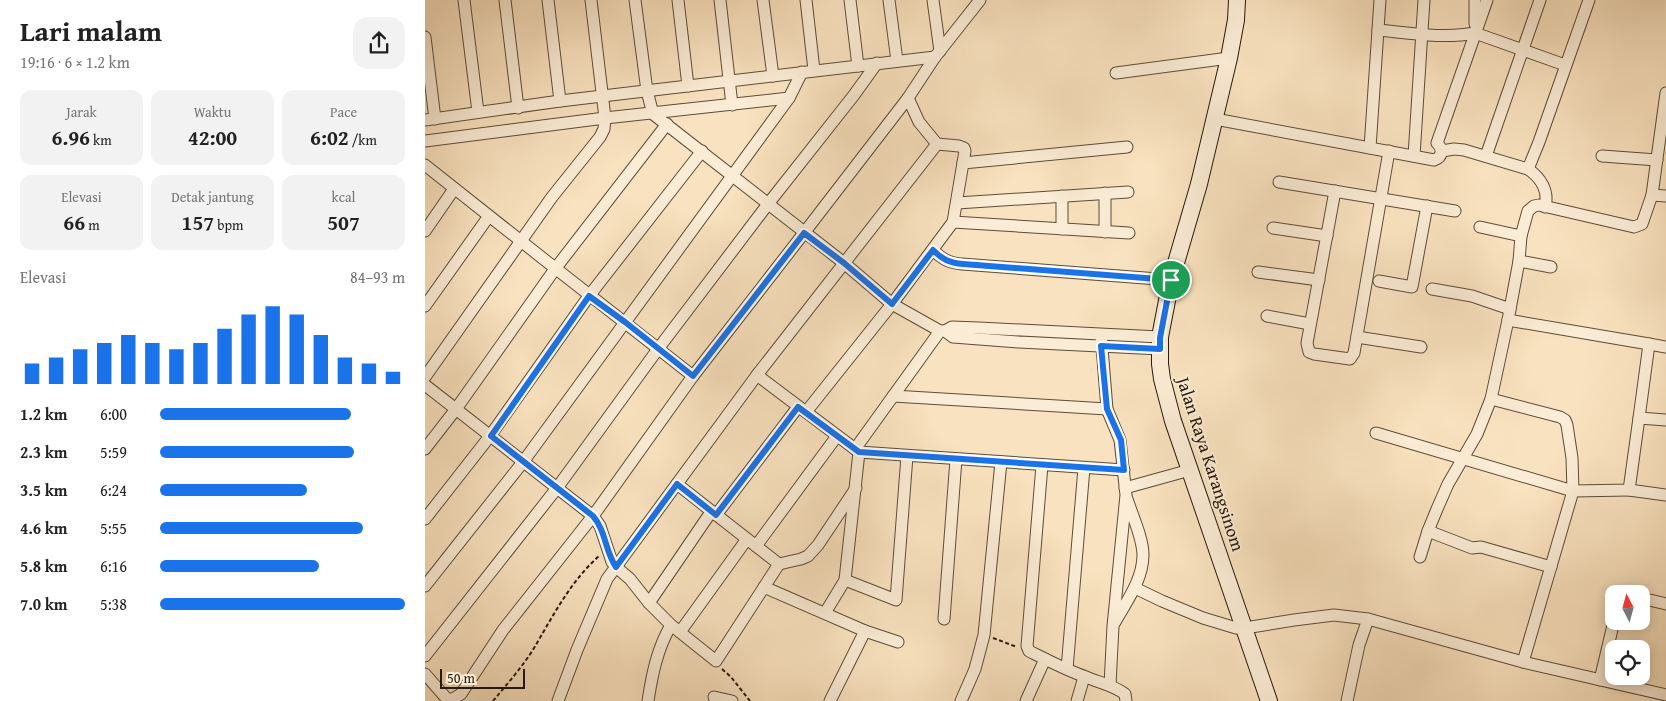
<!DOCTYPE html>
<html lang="id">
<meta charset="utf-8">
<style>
:root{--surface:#fff;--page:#f2f2f2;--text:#222;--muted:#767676;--accent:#1a73e8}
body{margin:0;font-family:"Gentium Book Plus",serif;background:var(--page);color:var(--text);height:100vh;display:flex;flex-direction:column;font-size:19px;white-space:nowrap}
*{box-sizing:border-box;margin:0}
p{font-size:16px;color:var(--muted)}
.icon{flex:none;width:28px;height:28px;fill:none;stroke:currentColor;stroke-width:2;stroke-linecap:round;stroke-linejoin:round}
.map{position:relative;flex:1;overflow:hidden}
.panel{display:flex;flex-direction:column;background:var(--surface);width:425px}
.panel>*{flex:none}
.needle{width:32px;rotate:354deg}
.controls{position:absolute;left:1180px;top:585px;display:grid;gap:10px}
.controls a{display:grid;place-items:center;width:45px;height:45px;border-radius:10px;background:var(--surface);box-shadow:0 2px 12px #0003;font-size:25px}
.scale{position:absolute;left:15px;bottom:12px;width:85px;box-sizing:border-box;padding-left:5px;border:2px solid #261b0c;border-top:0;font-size:14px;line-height:18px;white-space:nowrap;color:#261b0c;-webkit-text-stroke:4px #fbecd5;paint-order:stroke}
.pin{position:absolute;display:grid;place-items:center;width:42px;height:42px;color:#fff;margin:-21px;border:2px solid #fff;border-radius:50%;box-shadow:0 1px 5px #0007}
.round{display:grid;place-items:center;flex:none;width:52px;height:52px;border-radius:15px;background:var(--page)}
.overview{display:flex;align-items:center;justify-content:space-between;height:85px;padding:0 20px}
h1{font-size:28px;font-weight:700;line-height:38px}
.stats{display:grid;grid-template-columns:repeat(3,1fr);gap:8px;height:85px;padding:5px 20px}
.stats div{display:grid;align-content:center;border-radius:12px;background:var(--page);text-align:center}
.stats b{font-size:21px;font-weight:700}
.stats small{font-size:14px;font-weight:400}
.stats p{font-size:14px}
.chart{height:140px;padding:10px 20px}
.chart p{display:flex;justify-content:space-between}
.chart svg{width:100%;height:90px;margin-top:5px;stroke:var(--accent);stroke-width:6}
ul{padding:0 20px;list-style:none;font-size:16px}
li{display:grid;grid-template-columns:80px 60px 1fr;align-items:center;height:38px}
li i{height:12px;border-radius:6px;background:var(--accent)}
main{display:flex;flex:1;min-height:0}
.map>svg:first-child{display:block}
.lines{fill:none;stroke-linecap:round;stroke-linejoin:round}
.street-casing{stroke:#5b4d39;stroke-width:13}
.secondary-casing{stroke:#261b0c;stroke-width:18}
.path{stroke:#261b0c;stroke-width:2;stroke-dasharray:4 2.5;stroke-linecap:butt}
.street{stroke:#fbecd5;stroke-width:11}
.secondary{stroke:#fbecd5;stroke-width:16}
.route-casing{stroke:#fff;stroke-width:10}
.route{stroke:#1a73e8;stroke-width:6}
.labels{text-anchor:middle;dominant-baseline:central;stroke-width:4;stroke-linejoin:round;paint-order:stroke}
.street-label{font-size:18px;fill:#261b0c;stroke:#fbecd5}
</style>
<main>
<section class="panel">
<div class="overview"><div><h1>Lari malam</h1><p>19:16 · 6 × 1.2 km</p></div><a class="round"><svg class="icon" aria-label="share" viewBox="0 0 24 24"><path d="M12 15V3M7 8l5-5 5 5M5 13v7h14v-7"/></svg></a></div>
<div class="stats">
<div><p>Jarak</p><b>6.96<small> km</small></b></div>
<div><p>Waktu</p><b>42:00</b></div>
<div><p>Pace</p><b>6:02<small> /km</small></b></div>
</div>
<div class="stats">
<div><p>Elevasi</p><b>66<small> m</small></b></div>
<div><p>Detak jantung</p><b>157<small> bpm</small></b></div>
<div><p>kcal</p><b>507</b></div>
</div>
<div class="chart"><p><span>Elevasi</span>84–93 m</p>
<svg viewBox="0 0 160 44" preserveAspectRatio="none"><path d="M5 44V34M15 44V31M25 44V27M35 44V24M45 44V20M55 44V24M65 44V27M75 44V24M85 44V17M95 44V10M105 44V6M115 44V10M125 44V20M135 44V31M145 44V34M155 44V38"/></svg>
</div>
<ul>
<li><b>1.2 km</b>6:00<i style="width:78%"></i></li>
<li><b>2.3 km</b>5:59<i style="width:79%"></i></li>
<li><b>3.5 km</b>6:24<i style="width:60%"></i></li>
<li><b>4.6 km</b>5:55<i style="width:83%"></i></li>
<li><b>5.8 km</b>6:16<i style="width:65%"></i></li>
<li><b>7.0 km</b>5:38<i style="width:100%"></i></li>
</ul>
</section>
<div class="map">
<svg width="1241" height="701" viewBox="0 0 1241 701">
<rect width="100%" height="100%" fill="#f9e2bf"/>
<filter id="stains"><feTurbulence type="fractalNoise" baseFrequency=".004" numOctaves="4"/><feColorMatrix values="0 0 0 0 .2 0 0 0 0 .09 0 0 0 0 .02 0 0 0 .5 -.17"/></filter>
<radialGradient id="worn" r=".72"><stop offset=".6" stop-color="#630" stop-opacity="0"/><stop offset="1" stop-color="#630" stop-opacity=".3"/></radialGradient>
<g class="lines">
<g class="street-casing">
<g id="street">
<polyline points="39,0 53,112"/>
<polyline points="80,0 93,108"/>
<polyline points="123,0 135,101"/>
<polyline points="210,0 222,91 228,114 419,263 467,304 515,331 520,331 528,337 594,342 735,349"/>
<polyline points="253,0 263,86"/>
<polyline points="295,0 307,105"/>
<polyline points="338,0 348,76"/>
<polyline points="381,0 389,70"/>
<polyline points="425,0 433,66"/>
<polyline points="464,0 472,61"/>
<polyline points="508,0 515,51"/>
<polyline points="1050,24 1050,0"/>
<path d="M953,30c32,3 66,9 97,3l90,32"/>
<polyline points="0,37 10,119"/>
<polyline points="691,73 804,58"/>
<path d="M790,119l219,41c9,-3 9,-11 3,-17l50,-143"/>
<polyline points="0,120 135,101 510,57"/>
<polyline points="0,141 180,118 364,98"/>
<polyline points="945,148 955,0"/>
<polyline points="1017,151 1029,149 1039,150 1103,169 1114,142 1164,0"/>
<polyline points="989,156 999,0"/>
<polyline points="1061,156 1115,0"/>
<polyline points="1177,156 1232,160"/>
<polyline points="538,163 702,147"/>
<path d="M0,165c89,71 178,141 268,211"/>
<path d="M1103,169c13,9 21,22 17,38"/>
<polyline points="854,182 1030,211"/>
<polyline points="910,191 882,343 884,352 889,354 925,359 929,353 964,151"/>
<polyline points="1227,195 1241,196"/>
<polyline points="532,203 703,192"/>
<polyline points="528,222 704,233"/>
<polyline points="1055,227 1096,236"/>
<polyline points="848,228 902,236"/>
<polyline points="637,229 637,196"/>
<polyline points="0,231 29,189"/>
<polyline points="680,232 680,193"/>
<path d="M508,250c9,9 16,13 29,14l209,16"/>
<polyline points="1094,261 1126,267"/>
<polyline points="833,272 894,280"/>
<polyline points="954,281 987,287 1002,206"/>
<polyline points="1007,289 1047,296 1085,309"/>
<polyline points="0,306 64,216"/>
<polyline points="842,316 885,324"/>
<polyline points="1083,320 1224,344 1214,418"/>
<polyline points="520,331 527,327 554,328 735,337"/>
<polyline points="676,335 682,409 695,440 701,495 688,626 685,685"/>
<polyline points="932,337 996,347"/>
<polyline points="1224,344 1241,347"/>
<polyline points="332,375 434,452 699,470"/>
<polyline points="0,377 127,197 175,137 179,129 180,118 166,0"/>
<polyline points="0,385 168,516 175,526 187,562 191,567 205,579 224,603 246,625 291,661 354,564"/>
<polyline points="468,396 682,409"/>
<polyline points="381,412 467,304 528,222 540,151 539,148 534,146 512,144 494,122 483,98"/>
<polyline points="951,433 1148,491 1147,458 1142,425 1140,420 1135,417 1066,399"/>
<polyline points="0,449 31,409 130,269 242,124"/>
<polyline points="430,449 515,331"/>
<path d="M617,465l-15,181 2,5c18,9 37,19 57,26 14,6 27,8 39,17l1,7"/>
<polyline points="252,484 354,564 376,559 383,556 393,545 431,488"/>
<polyline points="700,488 765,470"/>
<polyline points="1204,490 1241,495"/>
<polyline points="291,515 373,407"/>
<polyline points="0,519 65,436 164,296 277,151"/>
<polyline points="1003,531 1047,548 1056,547 1126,567"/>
<polyline points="331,546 412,436"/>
<polyline points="995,557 1003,531 1012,509 1023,484 1052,434 1066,399 1083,320 1094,261 1096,236 1103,211 1109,206 1114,205 1209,227 1217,224 1227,195 1241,93"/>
<polyline points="420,580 471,600 482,456"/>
<polyline points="0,586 98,462 364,98 377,72"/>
<polyline points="339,587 440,631 473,642"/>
<polyline points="710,588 737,601 778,618 811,628 820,628 869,620 909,615 943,619"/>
<polyline points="1216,598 1241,604"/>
<polyline points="224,603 286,512"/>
<polyline points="400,613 420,580 434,452"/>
<polyline points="519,619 531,459"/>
<path d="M690,622c12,-21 28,-43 28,-67 0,-17 -11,-40 -16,-56"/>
<polyline points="255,632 322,539"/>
<polyline points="0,656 132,488 233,349 343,204 429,95 452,63"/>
<polyline points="1098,662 1148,491 1204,490 1214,418 1241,420"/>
<polyline points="642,669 659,468"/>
<polyline points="0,674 22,699 28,699 36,694 78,630 168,516 268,376 379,233 483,98 510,57 555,0"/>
<polyline points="1175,680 1189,621"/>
<polyline points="289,697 307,701"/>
<polyline points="133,701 152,650 182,579 332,375 512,144"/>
<path d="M223,701c4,-26 9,-52 23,-76"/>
<polyline points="405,701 440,631"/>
<polyline points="536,701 550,669 559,635 576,462"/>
<polyline points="601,701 620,659"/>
<polyline points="652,701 659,677"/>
<polyline points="922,701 934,645 943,619 1098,662 1241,695"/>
</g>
</g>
<g class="secondary-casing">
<polyline id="secondary" points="812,0 811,20 804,58 774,184 746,280 735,337 735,364 737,379 748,421 844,701"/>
</g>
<g class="path">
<polyline points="568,638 592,647"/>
<polyline points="297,669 306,677 325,701"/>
<path d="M68,701c15,-18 32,-37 44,-58 18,-31 35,-63 62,-87"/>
</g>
<use href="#street" class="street"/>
<use href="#secondary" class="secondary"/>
</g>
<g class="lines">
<g class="route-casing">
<path id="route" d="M379,233l40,30 48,41 41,-54c9,9 16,13 30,14l208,16 -11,58v11l-59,-3 6,63 14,31 3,30 -265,-18 -61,-45 -82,108 -39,-31 -61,83c-11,-16 -10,-36 -23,-51l-102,-80 98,-140 36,26 68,54z"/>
</g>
<use href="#route" class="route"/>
</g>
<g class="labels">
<g class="street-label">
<text transform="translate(786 464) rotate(72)">Jalan Raya Karangsinom</text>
</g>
</g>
<rect width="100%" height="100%" filter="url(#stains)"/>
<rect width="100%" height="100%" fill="url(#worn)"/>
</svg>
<div class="controls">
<a><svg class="needle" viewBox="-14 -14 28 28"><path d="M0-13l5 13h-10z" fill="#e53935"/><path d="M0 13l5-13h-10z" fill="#767676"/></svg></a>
<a><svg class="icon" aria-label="locate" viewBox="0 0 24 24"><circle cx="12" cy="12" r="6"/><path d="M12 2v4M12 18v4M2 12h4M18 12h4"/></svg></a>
</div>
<div class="scale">50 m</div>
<div class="pin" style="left:746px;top:280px;background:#1e9e55"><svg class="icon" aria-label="arrive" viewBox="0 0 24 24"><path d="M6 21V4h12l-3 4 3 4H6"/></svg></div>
</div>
</main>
